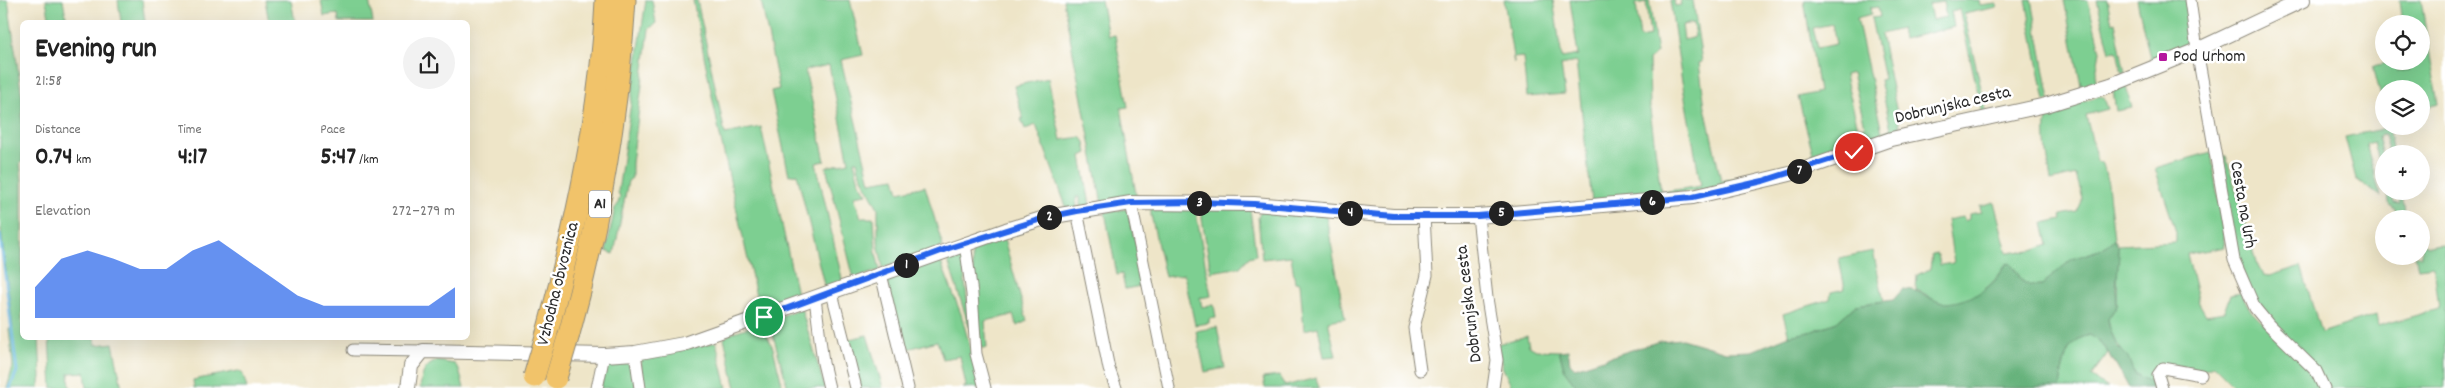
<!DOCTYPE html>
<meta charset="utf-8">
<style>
:root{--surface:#fff;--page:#f2f2f2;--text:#222;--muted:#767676;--accent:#2563eb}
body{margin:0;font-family:Dekko,sans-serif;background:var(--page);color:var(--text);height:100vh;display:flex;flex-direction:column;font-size:19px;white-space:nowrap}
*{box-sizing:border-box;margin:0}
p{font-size:16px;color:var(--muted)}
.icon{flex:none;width:28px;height:28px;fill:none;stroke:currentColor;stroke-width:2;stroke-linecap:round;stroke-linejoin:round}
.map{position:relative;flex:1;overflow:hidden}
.sheet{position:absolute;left:20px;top:20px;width:450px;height:320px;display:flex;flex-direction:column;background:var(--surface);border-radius:8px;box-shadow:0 5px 20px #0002}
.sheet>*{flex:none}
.tools{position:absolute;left:2375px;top:15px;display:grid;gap:10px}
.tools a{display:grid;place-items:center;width:55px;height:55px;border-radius:50%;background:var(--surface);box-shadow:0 5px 20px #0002;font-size:25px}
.pin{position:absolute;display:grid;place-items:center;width:42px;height:42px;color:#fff;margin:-21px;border:2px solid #fff;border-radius:50%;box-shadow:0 1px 5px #0007}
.km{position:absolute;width:25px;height:25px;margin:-12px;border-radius:50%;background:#222;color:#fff;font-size:14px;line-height:25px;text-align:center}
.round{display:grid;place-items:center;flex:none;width:52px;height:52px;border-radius:26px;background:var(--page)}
.summary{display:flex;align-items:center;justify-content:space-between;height:85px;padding:0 15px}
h1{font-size:28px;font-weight:800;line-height:38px}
.figures{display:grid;grid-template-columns:repeat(3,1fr);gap:8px;height:85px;padding:5px 15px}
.figures div{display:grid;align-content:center}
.figures b{font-size:25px;font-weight:800}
.figures small{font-size:14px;font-weight:400}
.figures p{font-size:14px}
.chart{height:140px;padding:10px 15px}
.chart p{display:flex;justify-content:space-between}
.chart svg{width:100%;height:90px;margin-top:5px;fill:var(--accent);opacity:.7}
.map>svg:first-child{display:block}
.green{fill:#7dcf91;stroke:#547d5e;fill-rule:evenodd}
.forest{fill:#66b27b;stroke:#486e53}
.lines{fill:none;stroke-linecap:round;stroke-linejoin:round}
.stream{stroke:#65b7e1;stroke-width:3}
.minor-casing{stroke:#8c887a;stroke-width:13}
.tertiary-casing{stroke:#8c887a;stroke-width:16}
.motorway-casing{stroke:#8c887a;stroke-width:23}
.minor{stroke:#fff;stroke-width:11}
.tertiary{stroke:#fff;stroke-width:14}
.motorway{stroke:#f1c36a;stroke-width:21}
.motorway-bridge-casing{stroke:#8c887a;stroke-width:23;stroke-linecap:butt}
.motorway-bridge{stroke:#f1c36a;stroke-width:21}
.route-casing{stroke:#fff;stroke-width:10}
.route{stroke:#2563eb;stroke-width:6}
.poi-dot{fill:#b5179e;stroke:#fff;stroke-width:2}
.labels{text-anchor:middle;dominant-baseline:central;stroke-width:5;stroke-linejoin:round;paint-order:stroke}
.shield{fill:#fff;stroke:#6b6b6b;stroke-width:1}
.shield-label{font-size:16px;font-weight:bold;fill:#2b2b2b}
.poi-label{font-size:18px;fill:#2b2b2b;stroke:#fff;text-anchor:start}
.street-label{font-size:18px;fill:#2b2b2b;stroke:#fff}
</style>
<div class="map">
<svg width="2445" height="388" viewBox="0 0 2445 388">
<rect width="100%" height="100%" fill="#fff"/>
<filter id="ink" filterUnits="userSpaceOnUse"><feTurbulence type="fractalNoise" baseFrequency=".02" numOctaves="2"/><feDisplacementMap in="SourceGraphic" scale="10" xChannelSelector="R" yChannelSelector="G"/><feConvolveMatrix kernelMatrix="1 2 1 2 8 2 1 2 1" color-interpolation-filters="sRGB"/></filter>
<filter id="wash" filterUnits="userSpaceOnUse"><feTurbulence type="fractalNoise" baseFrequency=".0096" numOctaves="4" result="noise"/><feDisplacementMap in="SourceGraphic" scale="20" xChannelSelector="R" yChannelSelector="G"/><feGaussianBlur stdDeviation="1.12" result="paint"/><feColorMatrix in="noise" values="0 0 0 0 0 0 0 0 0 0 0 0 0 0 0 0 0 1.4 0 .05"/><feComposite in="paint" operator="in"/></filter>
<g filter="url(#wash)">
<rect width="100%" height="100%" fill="#eee5c8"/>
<g class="green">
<polygon points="0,0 8,0 22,98 22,162 20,163 22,182 22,338 39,338 41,377 39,388 7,388 13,366 9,329 13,328 0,221"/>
<polygon points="46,0 63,0 67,22 50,22"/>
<polygon points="118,0 142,0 145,22 121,22"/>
<polygon points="265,0 291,0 295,22 269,22"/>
<polygon points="321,0 369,0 373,22 339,22 338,14 324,16"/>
<polygon points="646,0 652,0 656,23 649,29 632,163 632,178 628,181 614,254 606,251 615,208 617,206 620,197 618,192"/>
<polygon points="693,0 697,0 725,134 761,127 798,299 760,313 720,136"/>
<polygon points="761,0 850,0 863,55 841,60 870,182 895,178 899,192 925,186 943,247 883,268 878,243 878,208 860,174 857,161 854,161 859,182 867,194 854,196 861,218 874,218 876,253 880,270 854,279 826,167 849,162 829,65 805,70 825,161 816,163 843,283 825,289 797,174 789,175 771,91 779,89"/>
<polygon points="1063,0 1101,0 1108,36 1115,35 1128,107 1121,108 1137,200 1102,204"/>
<path d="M1504,0h49l9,58 16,-3 -8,-55h79l8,53 -8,7 1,50 11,82 40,-6 -20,-110 -11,-76h4l1,6 6,-1 -1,-5h13l9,62 -3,1 6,44 16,74 38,-8 -5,6 -43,10 -119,13 -16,-140 -15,3 4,29 -38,3 -4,-40 -10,1 1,5zM1646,2l4,34 -10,2 -4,-34zM1693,23l2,14 -11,3 -2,-15z"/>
<path d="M1804,0h175l1,5 16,-2 1,4 -33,7 23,100 -4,1 -24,-106 -8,2 3,16 -51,12 -2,-10 -20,5 20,99 -84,26 -3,-2 -16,-60 21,-5zM1943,2l3,15 -14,3 -3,-16zM1878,7l2,10 -9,1 13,61 -4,1 11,49 -9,3 -25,-114 14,-4 -1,-6zM1832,24l4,20 -19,4 -5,-20zM1852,73l13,53 -7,2 -13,-53z"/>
<polygon points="2026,0 2032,0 2050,100 2045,101"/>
<polygon points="2064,0 2088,0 2100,51 2094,85 2082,91"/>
<polygon points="2097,0 2107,0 2112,23 2115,22 2125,73 2122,74 2117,51 2110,52"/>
<polygon points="2137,0 2187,0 2190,40 2183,49 2151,63"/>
<polygon points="2399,0 2421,0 2438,104 2421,110 2421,89 2384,89 2384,108 2373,66 2396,61 2398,72 2409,70 2407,61 2421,61 2421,24 2402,24"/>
<polygon points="1048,78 1061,140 1081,137 1085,142 1087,153 1081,156 1090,205 1080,207 1080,197 1076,197 1077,208 1067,209 1036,125 1025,129 1021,119 1023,119 1014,86"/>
<polygon points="2126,87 2132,108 2116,111 2113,90"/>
<path d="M2100,96l4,2 4,11 -22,6 11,46 6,3 5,20 6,55 -12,10 -31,11 -29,25 -11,1 -8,-4 -8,-13 -9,-5c-11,21 -38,44 -65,39 -8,-2 -16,-11 -25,-13l1,-15 13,-6 2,-14 6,-1 2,11 14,-2 -7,-43 15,-3 3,4 4,-2v-5l12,-2 -1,-6 14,-4 13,50 25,-1 16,-6 -5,-22 19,-4 -1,-4 16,-3 6,-13 -7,-24 -25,6c-2,-16 -11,-60 0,-71z"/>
<polygon points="2385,126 2388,126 2393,154 2389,154 2384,135 2378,136 2384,160 2384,177 2374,142 2366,144 2381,197 2356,179 2345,137 2386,128"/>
<path d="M2211,152l14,95 -38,7 12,49 7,12 18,-3 6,-17 11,-2 10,18 64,64 5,13h-84l-22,-22 -12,4 -32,-6 -13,23c-10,-2 -13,-11 -23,-13 -7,-24 -23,-29 -26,-55l9,-14 1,-60 58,-3v-10l-21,-64z"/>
<path d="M2221,156h5l31,107 6,12 7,1 31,-10 20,67 55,-18 2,11 61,-17 -5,-43 -16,2 -3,-12h6v-13l8,3 16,-1v143h-117c-28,-33 -62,-66 -81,-106 -17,-36 -19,-87 -26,-126z"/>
<polygon points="2388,191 2391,191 2394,203 2400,204 2398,191 2401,191 2407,219 2403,219 2389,203"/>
<polygon points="1191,207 1196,212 1211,296 1200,298 1202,307 1214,305 1216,318 1209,319 1209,323 1195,325 1184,274 1165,277 1151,215 1151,209"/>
<polygon points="1206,207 1250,209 1256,255 1249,257 1240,267 1211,272 1202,219 1202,211"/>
<polygon points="1127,209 1146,285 1125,289 1122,274 1117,275 1105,212"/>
<polygon points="1262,210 1326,216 1345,318 1328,321 1336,356 1324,357 1318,327 1304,330 1300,283 1295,282 1291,256 1262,259 1258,217"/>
<polygon points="998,238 1004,239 1027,321 1017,326 1013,315 985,321 987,348 981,348 971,247"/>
<polygon points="1873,251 1884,301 1856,305 1837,322 1810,332 1789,336 1783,314 1830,299 1831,292 1845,289 1839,258"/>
<polygon points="955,253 962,257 971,332 949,264 947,255"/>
<polygon points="940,260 961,314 981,387 963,388 966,386 960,356 943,359 937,341 901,351 887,282 888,276"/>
<polygon points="801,308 825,388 788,388 769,321"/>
<polygon points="761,323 773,348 783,388 736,388 724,338 734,332"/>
<polygon points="1217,327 1225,368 1205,372 1196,331"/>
<polygon points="867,335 883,388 860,388 846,340"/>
<path d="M2090,335l7,4 11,14 -17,23 17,12h-48c3,-23 4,-48 30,-53z"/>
<polygon points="1527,336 1529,346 1536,350 1559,351 1565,371 1578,388 1512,388 1502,366 1497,344"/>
<polygon points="49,338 95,338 96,345 113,343 122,388 87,388 85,372 69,373 70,388 52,388"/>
<polygon points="716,342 727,388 642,388 641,359"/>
<path d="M437,361l18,3 4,6 5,18h-44c2,-13 3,-22 17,-27z"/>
<polygon points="632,361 636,388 601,388 606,363"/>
<polygon points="238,371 242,372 247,388 194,388 193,380"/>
<polygon points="1279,376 1285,386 1316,378 1319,388 1265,388 1263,378"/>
</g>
<path class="forest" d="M2114,239l4,6 1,10 -3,33 1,17 -9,14 1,7 8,20 11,11 6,17c9,2 16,10 24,14h-29c-11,-19 -20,-41 -39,-53 -26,5 -27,30 -30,53h-482l-13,-17 -6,-20 9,-1 2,13 5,5 85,-27 22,-2 44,13 26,-1 37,-15 21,-4 27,-10 19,-17 37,-5 10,-11c18,1 21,7 36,13 7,2 16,0 23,-2 21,-6 34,-17 44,-36l4,-1 13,19 8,4 11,-1 30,-26 30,-10z"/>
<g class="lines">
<polyline class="stream" points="0,235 17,371 10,388"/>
</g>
</g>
<g filter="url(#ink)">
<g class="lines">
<g class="minor-casing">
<g id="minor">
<polyline points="2190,0 2197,50 2234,260 2255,308 2269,325 2316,371 2324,388"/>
<polyline points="1131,203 1169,388"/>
<polyline points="1077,211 1109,369 1116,388"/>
<polyline points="1478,216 1487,298 1497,360 1493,388"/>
<polyline points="965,243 972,294 976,354 985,388"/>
<polyline points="881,274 908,388"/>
<polyline points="832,293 856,388"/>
<polyline points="815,298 823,363 829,388"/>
<polyline points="353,350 423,351"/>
<polyline points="635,353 640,388"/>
<polyline points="1420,370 1414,328 1427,275 1424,215"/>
<polyline points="597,388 604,355"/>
<polyline points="2162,388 2158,375 2163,368 2201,375"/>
</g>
</g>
<g class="tertiary-casing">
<polyline id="tertiary" points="408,388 411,366 423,351 604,355 635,353 684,344 1006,230 1048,217 1131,203 1254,204 1393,216 1478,216 1693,197 1790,174 1891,139 2046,105 2111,85 2197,50 2303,0"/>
</g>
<g class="motorway-casing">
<g id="motorway">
<path d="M547,333c29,-109 54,-220 59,-333"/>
<path d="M569,334c30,-109 49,-221 56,-334"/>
</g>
</g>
<use href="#minor" class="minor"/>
<use href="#tertiary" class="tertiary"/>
<use href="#motorway" class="motorway"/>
<g class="motorway-bridge-casing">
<g id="motorway-bridge">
<polyline points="534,377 547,333"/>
<polyline points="556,378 569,334"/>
</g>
</g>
<use href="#motorway-bridge" class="motorway-bridge"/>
</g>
</g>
<g class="lines" filter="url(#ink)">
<g class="route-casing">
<polyline id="route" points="764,317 949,248 1048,217 1077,211 1131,203 1198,202 1254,204 1393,216 1478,216 1693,197 1763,181 1854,152"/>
</g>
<use href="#route" class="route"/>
</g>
<rect class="poi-dot" x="2158" y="52" width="10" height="10" rx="2.5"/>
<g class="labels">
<rect class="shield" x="589" y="190.5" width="22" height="27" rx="4"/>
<g class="shield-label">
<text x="600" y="204">A1</text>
</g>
<g class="poi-label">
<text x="2173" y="57">Pod Urhom</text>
</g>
<g class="street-label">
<text transform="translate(1953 106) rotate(-13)">Dobrunjska cesta</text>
<text transform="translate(2242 205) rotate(80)">Cesta na Urh</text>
<text transform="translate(559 284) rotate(-76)">Vzhodna obvoznica</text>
<text transform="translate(1470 304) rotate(-97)">Dobrunjska cesta</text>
</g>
</g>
</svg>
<div class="tools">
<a><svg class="icon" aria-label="locate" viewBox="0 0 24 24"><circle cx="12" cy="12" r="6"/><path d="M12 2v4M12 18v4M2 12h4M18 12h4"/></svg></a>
<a><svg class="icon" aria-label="layers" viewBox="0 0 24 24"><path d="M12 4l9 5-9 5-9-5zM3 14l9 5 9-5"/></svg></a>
<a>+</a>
<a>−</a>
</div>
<div class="pin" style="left:764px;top:317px;background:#1e9e55"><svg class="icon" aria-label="arrive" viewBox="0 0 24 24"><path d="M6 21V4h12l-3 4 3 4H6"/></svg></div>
<div class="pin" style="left:1854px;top:152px;background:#d93025"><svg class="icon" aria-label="check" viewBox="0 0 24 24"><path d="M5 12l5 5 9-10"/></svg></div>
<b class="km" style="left:906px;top:265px">1</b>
<b class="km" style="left:1049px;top:217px">2</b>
<b class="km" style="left:1199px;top:203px">3</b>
<b class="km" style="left:1350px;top:213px">4</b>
<b class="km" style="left:1501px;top:213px">5</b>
<b class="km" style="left:1652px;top:202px">6</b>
<b class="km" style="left:1799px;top:171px">7</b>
<section class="sheet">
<div class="summary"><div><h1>Evening run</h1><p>21:58</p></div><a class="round"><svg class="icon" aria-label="share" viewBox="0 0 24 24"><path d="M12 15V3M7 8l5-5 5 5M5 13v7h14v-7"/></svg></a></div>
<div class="figures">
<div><p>Distance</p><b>0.74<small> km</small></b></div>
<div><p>Time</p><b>4:17</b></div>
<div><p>Pace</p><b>5:47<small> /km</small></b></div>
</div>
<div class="chart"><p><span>Elevation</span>272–279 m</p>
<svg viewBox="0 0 160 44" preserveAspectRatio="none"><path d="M0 44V29L10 15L20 11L30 15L40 20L50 20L60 11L70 6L80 15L90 24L100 33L110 38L120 38L130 38L140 38L150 38L160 29V44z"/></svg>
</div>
</section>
</div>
